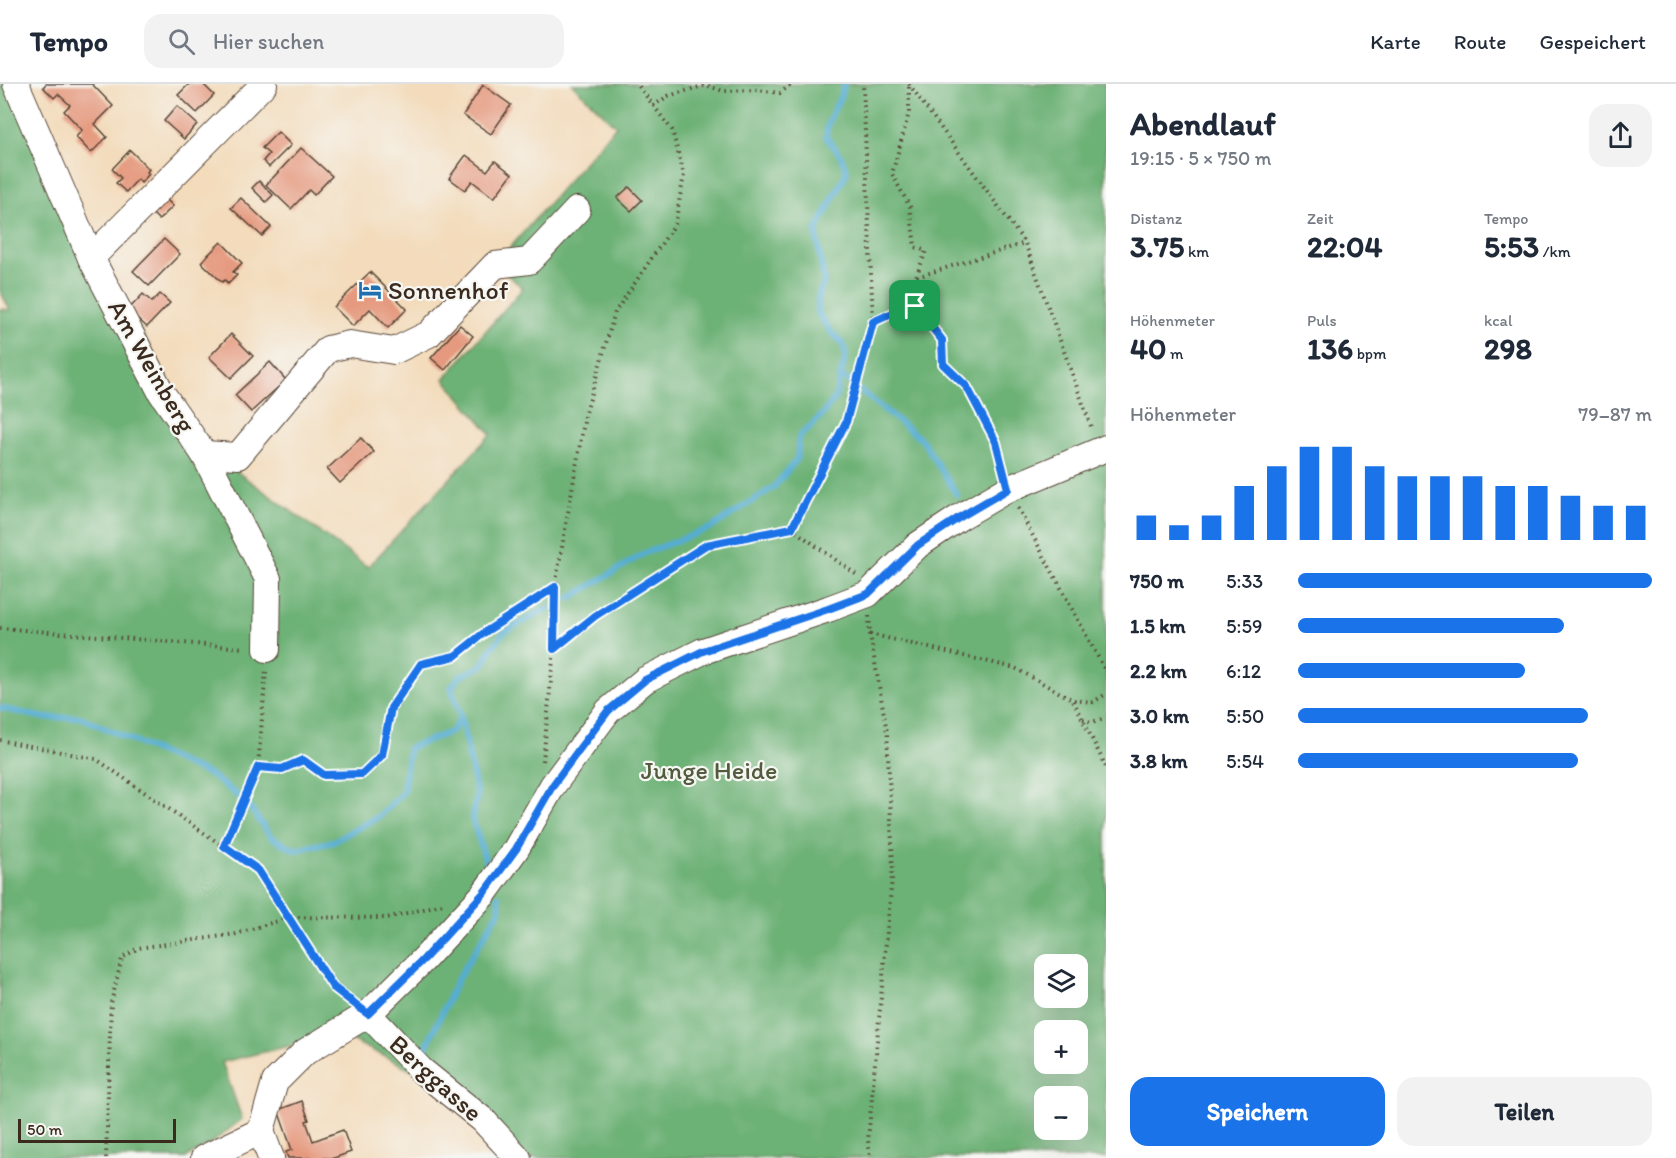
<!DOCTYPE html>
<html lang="de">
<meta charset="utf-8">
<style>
:root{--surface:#fff;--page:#f2f2f3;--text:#1f2937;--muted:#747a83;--line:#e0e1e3;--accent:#1a73e8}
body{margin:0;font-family:Itim,sans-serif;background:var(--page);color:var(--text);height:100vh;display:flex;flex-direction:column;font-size:22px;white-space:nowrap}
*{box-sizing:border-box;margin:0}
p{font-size:20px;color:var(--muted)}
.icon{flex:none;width:33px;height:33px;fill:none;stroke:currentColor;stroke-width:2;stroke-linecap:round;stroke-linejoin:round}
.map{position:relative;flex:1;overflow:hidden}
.drawer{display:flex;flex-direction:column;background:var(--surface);width:570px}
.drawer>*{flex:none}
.tools{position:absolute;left:1034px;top:870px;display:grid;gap:12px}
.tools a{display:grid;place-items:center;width:54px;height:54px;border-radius:12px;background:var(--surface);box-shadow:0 6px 24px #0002;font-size:30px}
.scale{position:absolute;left:18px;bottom:15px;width:158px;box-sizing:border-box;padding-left:6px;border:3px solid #3b2a1e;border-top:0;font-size:16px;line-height:21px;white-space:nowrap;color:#3b2a1e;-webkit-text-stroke:4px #f6f6f2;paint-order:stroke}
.pin{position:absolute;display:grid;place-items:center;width:51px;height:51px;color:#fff;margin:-26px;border-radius:12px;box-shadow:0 3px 9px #0006}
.round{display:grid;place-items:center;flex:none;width:63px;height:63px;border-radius:18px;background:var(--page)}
.overview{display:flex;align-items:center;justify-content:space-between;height:102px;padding:0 24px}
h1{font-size:33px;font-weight:700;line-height:45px}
.figures{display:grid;grid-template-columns:repeat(3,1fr);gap:9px;height:102px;padding:6px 24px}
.figures div{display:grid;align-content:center}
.figures b{font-size:30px;font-weight:700}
.figures small{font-size:16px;font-weight:400}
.figures p{font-size:16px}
.chart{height:168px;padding:12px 24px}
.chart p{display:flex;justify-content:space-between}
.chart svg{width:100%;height:108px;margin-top:6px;stroke:var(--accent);stroke-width:6}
.button{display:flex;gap:12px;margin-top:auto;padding:12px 24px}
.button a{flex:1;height:69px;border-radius:18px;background:var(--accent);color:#fff;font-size:24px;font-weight:700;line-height:69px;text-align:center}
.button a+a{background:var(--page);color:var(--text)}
ul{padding:0 24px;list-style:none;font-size:20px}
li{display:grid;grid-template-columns:96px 72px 1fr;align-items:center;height:45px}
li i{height:15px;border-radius:8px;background:var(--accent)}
header{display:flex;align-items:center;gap:36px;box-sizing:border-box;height:84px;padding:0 30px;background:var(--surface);border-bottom:2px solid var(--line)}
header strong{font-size:28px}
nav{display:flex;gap:33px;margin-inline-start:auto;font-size:21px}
.search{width:420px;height:54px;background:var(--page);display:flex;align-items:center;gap:15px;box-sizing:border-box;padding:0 21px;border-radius:18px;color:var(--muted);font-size:22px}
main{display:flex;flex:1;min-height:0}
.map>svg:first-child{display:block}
.forest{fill:#6cb175;stroke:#546e4a;stroke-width:1.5;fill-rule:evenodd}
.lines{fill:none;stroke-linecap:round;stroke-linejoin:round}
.stream{stroke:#55add2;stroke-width:6}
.building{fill:#e5997e}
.minor-casing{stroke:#574536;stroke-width:28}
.path{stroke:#574536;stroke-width:4;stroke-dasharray:1.5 4.5;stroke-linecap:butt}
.minor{stroke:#fff;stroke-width:26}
.route-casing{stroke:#fff;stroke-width:12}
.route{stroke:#1a73e8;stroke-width:8}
.labels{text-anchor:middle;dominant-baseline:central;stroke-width:4.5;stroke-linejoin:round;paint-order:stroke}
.poi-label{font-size:26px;fill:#3b2a1e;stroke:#f6f6f2;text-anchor:start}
.street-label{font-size:26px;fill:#3b2a1e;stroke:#f6f6f2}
.park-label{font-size:26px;fill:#525b3e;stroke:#f6f6f2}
</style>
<header>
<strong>Tempo</strong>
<div class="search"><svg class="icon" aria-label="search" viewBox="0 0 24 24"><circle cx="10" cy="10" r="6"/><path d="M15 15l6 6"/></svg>Hier suchen</div>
<nav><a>Karte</a><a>Route</a><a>Gespeichert</a></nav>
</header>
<main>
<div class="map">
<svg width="1106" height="1074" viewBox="0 0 1106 1074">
<rect width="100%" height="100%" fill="#f6f6f2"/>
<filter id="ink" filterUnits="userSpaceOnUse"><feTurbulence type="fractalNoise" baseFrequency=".0167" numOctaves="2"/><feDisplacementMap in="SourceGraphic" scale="12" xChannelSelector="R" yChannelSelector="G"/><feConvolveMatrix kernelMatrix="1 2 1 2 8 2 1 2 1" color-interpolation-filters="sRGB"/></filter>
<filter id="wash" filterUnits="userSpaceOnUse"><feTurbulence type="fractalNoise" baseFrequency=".008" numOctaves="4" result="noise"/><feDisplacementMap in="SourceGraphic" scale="24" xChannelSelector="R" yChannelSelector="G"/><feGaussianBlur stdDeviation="1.35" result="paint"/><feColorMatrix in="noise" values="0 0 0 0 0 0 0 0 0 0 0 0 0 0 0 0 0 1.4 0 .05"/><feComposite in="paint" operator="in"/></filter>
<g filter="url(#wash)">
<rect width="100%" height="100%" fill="#f3dbbb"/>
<path class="forest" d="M0,0h4l203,366 161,117 123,-133 -47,-55 79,-91 -28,-23 121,-139 -44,-42h534v1074h-594l-93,-85 -68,-33 -24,-3 -105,25 20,57 -29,23 -27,16h-186v-849l10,1 -10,-19zM1044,880h33v34h-33zM1044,946h33v34h-33zM1044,1012h33v34h-33z"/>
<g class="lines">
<g class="stream">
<polyline points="841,291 851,299"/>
<polyline points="861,307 922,356 957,411"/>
<path d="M570,514l75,-45 66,-25 63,-41 23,-28 2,-22 23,-22 13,-17 11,-43 -3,-11 -12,-12 -13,-19v-16l6,-15 -8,-51 31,-59 -6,-16 -15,-19c1,-22 14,-32 18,-53"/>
<polyline points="0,624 45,634 80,633 210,691 245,717 271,753 295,766 334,757 378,733 403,708 409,664 453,647 461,632 451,604 459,593 483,581 492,564 504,548 548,524"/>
<polyline points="461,633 477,711 472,734 487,781"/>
<polyline points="424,968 457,896 500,826 498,812"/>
</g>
</g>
<g id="blocks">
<g class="building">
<polygon points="46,0 92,0 113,22 95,40 107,53 91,69 76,53 82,46 64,27 70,21 58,10 54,14 43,3"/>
<polygon points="189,0 203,0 214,11 197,29 178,11"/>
<polygon points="483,1 511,21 491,50 463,31"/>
<polygon points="177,22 197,40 184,55 164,37"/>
<polygon points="278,48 291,61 269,83 263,77 269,70 262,64"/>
<polygon points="301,64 332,92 314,111 309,106 291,125 266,101"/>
<polygon points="130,66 149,85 147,88 149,90 141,99 138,95 126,108 116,99 121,94 112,85"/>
<polygon points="466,71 487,87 495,77 512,90 494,114 472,97 465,106 449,94"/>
<polygon points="259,97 273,111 266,118 252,104"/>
<polygon points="629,103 642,116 631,127 617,114"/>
<polygon points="163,112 173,122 159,136 149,126"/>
<polygon points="241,114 271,143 262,152 231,124"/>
<polygon points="164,155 180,170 149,202 133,187"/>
<polygon points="221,158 242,179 233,188 237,191 228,200 225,196 222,198 201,178"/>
<polygon points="370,188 407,225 388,244 370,225 353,242 334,223"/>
<polygon points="143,210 152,218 160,210 170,219 147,243 128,226"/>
<polygon points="460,241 473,252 445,286 431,274"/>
<polygon points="231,250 253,272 231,294 209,273"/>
<polygon points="270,278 286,296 251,328 235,311"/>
<polygon points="361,354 374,368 340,399 327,385"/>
<polygon points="302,1017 309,1036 306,1037 313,1057 343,1046 351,1068 334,1074 288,1074 286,1068 292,1066 278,1026"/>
</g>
</g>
</g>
<g filter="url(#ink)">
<use href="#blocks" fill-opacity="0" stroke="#574536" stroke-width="1.5"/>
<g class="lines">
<g class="minor-casing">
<g id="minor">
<polyline points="16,0 91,174 161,308 204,370 268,495 267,565"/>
<polyline points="91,174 264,0"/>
<polyline points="204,370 238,372 328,265 350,260 394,267 429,250 495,181 529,177 577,126"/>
<polyline points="368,930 421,986 483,1036 518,1074"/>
<polyline points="204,1074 261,1047"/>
<polyline points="271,1074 261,1047 275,998 305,968 368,930 424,875 483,811 516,765 553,701 608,627 645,596 703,567 828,525 868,510 918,461 960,433 1008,405 1106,364"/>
</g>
</g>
<g class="path">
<polyline points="909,0 1025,159 1092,345"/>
<polyline points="909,3 909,29 892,90 910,123 915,163 926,167 916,193 915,222 942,256 943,280 967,303 996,358 1002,384"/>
<polyline points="653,22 668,12 706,1 723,7 757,6 780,9 792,0"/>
<polyline points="917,193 1025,159"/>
<polyline points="873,238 904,224 915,222"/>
<polyline points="1018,424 1106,588"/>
<polyline points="791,444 857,491"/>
<polyline points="869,532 870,550 887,648 893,782 868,1056 870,1074"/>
<polyline points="0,544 244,564"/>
<polyline points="870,550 1015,584 1073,616 1106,683"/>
<polyline points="554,565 555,503 585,332 615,228 675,140 684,91 672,46 637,0"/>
<polyline points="1074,616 1093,618 1106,610"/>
<polyline points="1083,635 1091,638 1106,634"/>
<polyline points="0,656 96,675 258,786 333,903 349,915"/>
<polyline points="543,677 554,565 595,532 706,461 791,444 846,338 873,238 863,0"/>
<polyline points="258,683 282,685 303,676 324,691 362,690 382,671 391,624 421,581 455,572 485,548 555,504"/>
<polyline points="224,762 258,683 266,586"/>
<polyline points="106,1074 111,919 122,874 138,864 236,850 290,833 387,834 443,820"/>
</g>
<use href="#minor" class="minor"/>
</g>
</g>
<g class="lines" filter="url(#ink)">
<g class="route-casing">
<polygon id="route" points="915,222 942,256 943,280 967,303 996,358 1008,405 960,433 918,461 868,510 828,525 703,567 645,596 608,627 580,664 553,701 516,765 483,810 424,875 368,930 333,903 258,786 224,762 258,683 282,685 303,676 324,691 362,690 382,671 391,624 421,580 455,572 485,548 555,503 554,565 595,532 706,461 792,444 846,338 873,238 904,224"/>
</g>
<use href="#route" class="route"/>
</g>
<defs>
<g id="hotel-bare" transform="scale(1.8)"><path d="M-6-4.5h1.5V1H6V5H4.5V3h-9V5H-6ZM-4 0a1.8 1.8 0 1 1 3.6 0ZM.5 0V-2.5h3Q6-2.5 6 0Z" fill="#1f6fb2" stroke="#f6f6f2" stroke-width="2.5" paint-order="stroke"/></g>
</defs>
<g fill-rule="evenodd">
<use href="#hotel-bare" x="370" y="206"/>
</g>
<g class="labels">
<g class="poi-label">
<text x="388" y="206">Sonnenhof</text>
</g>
<g class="street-label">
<text transform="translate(152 282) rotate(60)">Am Weinberg</text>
<text transform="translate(436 994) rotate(42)">Berggasse</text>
</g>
<g class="park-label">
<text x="709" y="686">Junge Heide</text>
</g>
</g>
</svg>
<div class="tools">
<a><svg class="icon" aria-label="layers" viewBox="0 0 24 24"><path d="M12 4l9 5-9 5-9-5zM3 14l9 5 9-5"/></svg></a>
<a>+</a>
<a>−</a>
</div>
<div class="scale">50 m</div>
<div class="pin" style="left:915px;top:222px;background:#1e9e55"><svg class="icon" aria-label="arrive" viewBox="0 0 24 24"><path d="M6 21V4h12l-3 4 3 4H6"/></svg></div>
</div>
<section class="drawer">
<div class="overview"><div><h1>Abendlauf</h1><p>19:15 · 5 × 750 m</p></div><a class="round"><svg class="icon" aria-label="share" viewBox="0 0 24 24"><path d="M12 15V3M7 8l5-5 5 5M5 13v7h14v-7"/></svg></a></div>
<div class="figures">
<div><p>Distanz</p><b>3.75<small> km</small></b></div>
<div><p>Zeit</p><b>22:04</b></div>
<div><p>Tempo</p><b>5:53<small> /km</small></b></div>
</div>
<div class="figures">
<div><p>Höhenmeter</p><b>40<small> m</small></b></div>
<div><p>Puls</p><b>136<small> bpm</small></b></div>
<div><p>kcal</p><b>298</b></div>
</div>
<div class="chart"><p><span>Höhenmeter</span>79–87 m</p>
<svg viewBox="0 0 160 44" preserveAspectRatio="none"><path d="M5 44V34M15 44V38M25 44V34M35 44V22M45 44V14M55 44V6M65 44V6M75 44V14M85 44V18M95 44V18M105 44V18M115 44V22M125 44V22M135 44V26M145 44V30M155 44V30"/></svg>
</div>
<ul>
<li><b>750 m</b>5:33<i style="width:100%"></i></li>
<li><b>1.5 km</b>5:59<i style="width:75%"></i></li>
<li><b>2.2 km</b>6:12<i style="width:64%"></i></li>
<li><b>3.0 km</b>5:50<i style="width:82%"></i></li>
<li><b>3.8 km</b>5:54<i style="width:79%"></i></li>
</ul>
<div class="button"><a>Speichern</a><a>Teilen</a></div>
</section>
</main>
